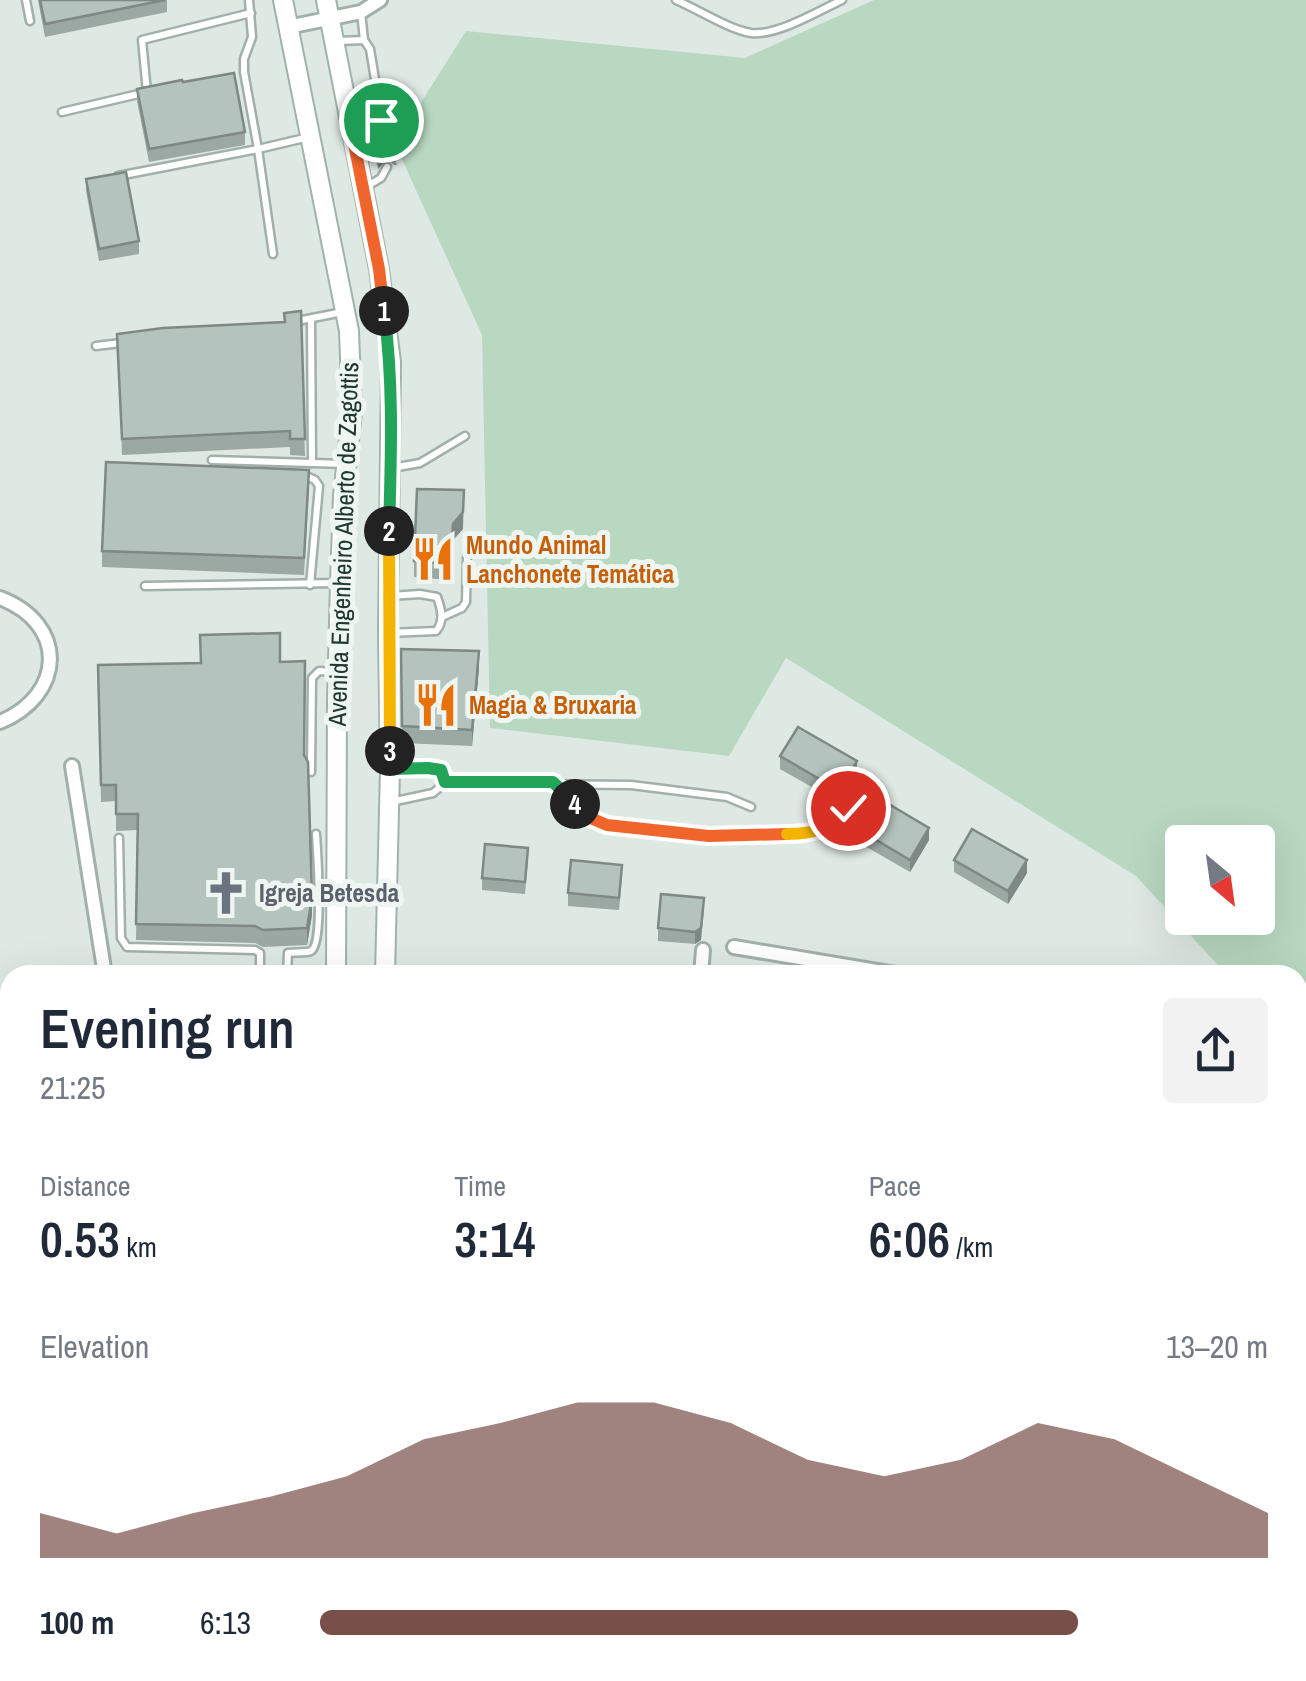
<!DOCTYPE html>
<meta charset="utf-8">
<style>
:root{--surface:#fff;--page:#f2f2f3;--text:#1f2937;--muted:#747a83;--accent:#794f49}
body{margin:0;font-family:"Archivo Narrow",sans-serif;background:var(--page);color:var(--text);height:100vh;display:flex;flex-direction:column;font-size:38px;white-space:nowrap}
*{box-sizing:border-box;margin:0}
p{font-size:32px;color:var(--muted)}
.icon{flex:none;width:55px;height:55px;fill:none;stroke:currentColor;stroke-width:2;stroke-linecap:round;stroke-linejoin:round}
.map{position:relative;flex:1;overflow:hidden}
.panel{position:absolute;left:0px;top:965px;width:1308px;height:718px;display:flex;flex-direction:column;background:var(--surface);border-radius:30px 30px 0 0;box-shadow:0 10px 40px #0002}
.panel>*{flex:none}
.needle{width:65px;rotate:151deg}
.buttons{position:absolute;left:1165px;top:825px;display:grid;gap:20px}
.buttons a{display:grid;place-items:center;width:110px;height:110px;border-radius:10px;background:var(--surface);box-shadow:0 10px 40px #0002;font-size:50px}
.pin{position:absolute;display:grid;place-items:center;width:85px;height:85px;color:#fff;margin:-42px;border:5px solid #fff;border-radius:50%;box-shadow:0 2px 10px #0007}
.km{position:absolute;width:50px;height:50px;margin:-25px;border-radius:50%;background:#222;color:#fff;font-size:28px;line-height:50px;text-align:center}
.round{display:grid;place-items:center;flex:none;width:105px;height:105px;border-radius:10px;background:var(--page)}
.summary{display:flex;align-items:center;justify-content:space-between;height:170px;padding:0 40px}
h1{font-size:55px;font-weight:600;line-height:75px}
.stats{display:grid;grid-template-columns:repeat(3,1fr);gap:15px;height:170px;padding:10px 40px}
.stats div{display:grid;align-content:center}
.stats b{font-size:50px;font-weight:600}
.stats small{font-size:28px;font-weight:400}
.stats p{font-size:28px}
.chart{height:280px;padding:20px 40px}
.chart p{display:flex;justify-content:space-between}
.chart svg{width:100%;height:180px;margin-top:10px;fill:var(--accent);opacity:.7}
ul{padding:0 40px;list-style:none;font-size:32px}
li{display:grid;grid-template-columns:160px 120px 1fr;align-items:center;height:75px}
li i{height:25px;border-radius:12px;background:var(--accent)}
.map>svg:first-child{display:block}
.green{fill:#b9d8c1;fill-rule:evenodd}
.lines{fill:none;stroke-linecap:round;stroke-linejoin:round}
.lane-casing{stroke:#a2b0ab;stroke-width:11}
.street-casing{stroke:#a2b0ab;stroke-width:18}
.secondary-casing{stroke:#9fb3ac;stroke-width:22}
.lane{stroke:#fff;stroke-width:6}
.street{stroke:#fff;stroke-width:12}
.secondary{stroke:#fff;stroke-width:18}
.wall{fill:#9ba8a3}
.shaded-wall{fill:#7e8884}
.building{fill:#b4c3bd;stroke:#7e8884;stroke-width:2.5}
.split-1-casing{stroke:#fff;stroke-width:20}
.split-2-casing{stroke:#fff;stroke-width:20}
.split-3-casing{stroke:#fff;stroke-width:20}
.split-4-casing{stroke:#fff;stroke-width:20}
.split-5-casing{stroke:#fff;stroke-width:20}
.split-6-casing{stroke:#fff;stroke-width:20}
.split-1{stroke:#f0652b;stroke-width:12}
.split-2{stroke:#22a559;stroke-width:12}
.split-3{stroke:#f5b400;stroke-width:12}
.split-4{stroke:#22a559;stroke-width:12}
.split-5{stroke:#f0652b;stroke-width:12}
.split-6{stroke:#f5b400;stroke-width:12}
.labels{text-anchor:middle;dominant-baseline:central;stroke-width:10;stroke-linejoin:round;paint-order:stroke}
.street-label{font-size:25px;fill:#213731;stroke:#eff6f2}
.food-label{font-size:25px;font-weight:bold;fill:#c56008;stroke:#eff6f2;text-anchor:start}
.worship-label{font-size:25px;font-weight:bold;fill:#5b616d;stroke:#eff6f2;text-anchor:start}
</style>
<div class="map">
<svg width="1306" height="1681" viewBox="0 0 1306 1681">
<rect width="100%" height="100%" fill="#dfe9e4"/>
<g class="green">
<path d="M874,0h432v1086l-8,-16v-95h-71l-91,-99 -350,-218 -57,98 -239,-28 -8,-393 -87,-191 71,-113 279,27zM1182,842h76v76h-76z"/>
<polygon points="10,1042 10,1154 0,1155 0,1057"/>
<polygon points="1306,1347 1306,1681 1104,1681 1107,1672 1298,1672 1298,1365"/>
</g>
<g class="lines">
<g class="lane-casing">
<g id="lane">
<polyline points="26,0 30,21"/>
<path d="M676,0c21,9 54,30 75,33 26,3 67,-22 91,-33"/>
<polyline points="361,12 364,40"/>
<polyline points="338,41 364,40 370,49 384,134"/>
<polyline points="62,112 147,92 142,40 251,13"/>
<polyline points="355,132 383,127"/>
<polyline points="118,176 258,149 244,72 244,59 252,37 249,0"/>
<polyline points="364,188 381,178 387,167"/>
<polyline points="273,254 258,149 309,137"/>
<polyline points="311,319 312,463"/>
<polyline points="297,321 343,312"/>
<polyline points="96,346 121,343"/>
<polyline points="212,460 346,464"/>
<polyline points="392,468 420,463 465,436"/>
<polyline points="304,475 315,480 319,486 310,585"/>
<polyline points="145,586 338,583"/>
<polyline points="442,617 462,608 466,602 467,557"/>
<path d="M388,633l48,-2c9,-10 5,-23 1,-34l-17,-3 -30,2"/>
<polyline points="391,769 429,768 441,770 445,783"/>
<polyline points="311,772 312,678 319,671 336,672"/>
<polyline points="554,783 588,817 607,825 709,836 808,834 820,830 848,808"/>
<polyline points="391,802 433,793 445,783 631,785 727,797 751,807"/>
<polyline points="119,838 121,938 127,947 255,950 260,953 260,975"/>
<path d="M287,975l1,-22c5,-1 19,0 23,-2 13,-7 6,-101 5,-117"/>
</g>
</g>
<g class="street-casing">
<g id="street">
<polyline points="288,27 361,12 380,0"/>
<path d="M0,598c68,26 65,97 0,124"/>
<polyline points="72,766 105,975"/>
<polyline points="734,947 901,975"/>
<polyline points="701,975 703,950"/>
<polyline points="0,1049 10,1036"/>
<polyline points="0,1431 10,1427"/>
<polyline points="621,1672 623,1681"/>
<polyline points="760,1672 762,1681"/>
<polyline points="924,1672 926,1681"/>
<polyline points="1043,1672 1045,1681"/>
</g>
</g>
<g class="secondary-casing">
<g id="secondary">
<polyline points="283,0 349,331 352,412 343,496 340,583 337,703 336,975"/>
<polyline points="326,0 379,269 391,362 388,633 390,769 385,975"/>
<polyline points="472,1672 477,1681"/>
<polyline points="323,1681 324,1672"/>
<polyline points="369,1681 370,1672"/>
</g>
</g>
<use href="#lane" class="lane"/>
<use href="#street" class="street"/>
<use href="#secondary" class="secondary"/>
</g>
<g class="wall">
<polygon points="38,0 167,0 167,12 45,37"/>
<polygon points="183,82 245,132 245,145 149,162 137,101 137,89"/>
<polygon points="370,129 384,132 397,165 394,165 391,162 386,160 378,169 370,137"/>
<polygon points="86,179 139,241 139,254 99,261 86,191"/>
<polygon points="301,311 305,456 290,455 290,447 122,455 117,334 284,322"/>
<polygon points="309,486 304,575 102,567 102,551"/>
<polygon points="463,529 453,540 450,580 414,577 414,561"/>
<polygon points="401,649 479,668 472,746 402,743"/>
<polygon points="280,662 304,756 312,915 307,945 263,947 255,943 136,940 138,830 116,831 116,801 101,802 98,665"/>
<polygon points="780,756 857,774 840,803 780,769"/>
<polygon points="863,832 929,840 910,872 863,845"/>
<polygon points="528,860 525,894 482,890 482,878"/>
<polygon points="954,860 1027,873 1008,904 954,872"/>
<polygon points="622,877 619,910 568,906 568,893"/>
<polygon points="704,910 701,940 695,944 658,941 658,928"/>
</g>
<g class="shaded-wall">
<polygon points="386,152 386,160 378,169 378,160"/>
<polygon points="464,490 463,529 453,540 450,580 453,524"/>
<polygon points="479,651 479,668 472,746 472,730"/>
<polygon points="857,761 857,774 840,803 840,791"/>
<polygon points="929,828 929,840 910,872 910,860"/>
<polygon points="1027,860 1027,873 1008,904 1008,891"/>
<polygon points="312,898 312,915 307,945 307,928"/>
<polygon points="704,898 701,940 695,944 695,932"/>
</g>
<g class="building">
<polygon points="40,0 165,0 45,24"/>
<polygon points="234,73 245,132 149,149 137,89 182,80 183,82"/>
<polygon points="391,126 397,156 394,157 391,153 386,152 378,160 370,129 377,127 384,132 389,130"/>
<polygon points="126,172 139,241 99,249 86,179"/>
<polygon points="301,311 305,439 290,439 290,431 122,439 117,334 163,328 285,322 284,313"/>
<polygon points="106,462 309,470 304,558 102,551"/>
<polygon points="417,489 464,490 463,512 453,524 450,563 414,561"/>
<polygon points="280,633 280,662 305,661 304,755 308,762 312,898 307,928 263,930 255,926 136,924 138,814 116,814 116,785 101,785 98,665 201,663 200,635"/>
<polygon points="401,649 479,651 472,730 402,726"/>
<polygon points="798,727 857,761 840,791 780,756"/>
<polygon points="882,800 929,828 910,860 863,832"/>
<polygon points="972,829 1027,860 1008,891 954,860"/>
<polygon points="485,844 528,848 525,882 482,878"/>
<polygon points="571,860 622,865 619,898 568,893"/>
<polygon points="661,894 704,898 701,928 695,932 658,928"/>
<polygon points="83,1672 146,1672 145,1681 82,1681"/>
<polygon points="180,1672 221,1672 219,1681 178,1681"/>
</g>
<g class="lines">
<g class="split-1-casing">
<polyline id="split-1" points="381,120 383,127 352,133 379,269 384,311"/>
</g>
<g class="split-2-casing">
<path id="split-2" d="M384,311c10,74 7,146 5,220"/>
</g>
<g class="split-3-casing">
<polyline id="split-3" points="389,531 390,751"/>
</g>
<g class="split-4-casing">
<polyline id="split-4" points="390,751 390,769 428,768 441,770 445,782 553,782 575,804"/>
</g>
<g class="split-5-casing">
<polyline id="split-5" points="575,804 588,817 607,825 709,836 787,834"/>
</g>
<g class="split-6-casing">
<path id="split-6" d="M787,834c33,0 36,-6 61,-26"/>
</g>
<use href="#split-1" class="split-1"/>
<use href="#split-2" class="split-2"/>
<use href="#split-3" class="split-3"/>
<use href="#split-4" class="split-4"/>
<use href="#split-5" class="split-5"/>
<use href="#split-6" class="split-6"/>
</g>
<defs>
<g id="restaurant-bare" transform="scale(3.45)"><path d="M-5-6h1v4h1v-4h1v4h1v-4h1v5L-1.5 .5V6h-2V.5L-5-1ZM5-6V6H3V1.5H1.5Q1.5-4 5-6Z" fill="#e8710a" stroke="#eff6f2" stroke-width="2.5" paint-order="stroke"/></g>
<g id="church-bare" transform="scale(3.45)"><path d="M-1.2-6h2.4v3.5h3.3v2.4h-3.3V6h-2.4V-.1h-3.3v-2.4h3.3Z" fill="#6b7280" stroke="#eff6f2" stroke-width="2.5" paint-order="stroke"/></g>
</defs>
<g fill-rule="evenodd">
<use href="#restaurant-bare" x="433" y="559"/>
<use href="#restaurant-bare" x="436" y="705"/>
<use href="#church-bare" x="226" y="893"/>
</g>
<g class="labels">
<g class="street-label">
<text transform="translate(343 544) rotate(-88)">Avenida Engenheiro Alberto de Zagottis</text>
</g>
<g class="food-label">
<text x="466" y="545">Mundo Animal<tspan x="466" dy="29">Lanchonete Temática</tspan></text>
<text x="469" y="705">Magia &amp; Bruxaria</text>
</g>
<g class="worship-label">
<text x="259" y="893">Igreja Betesda</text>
</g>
</g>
</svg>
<div class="buttons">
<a><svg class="needle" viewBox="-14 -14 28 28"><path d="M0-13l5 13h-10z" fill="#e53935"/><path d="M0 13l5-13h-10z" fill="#747a83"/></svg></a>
</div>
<div class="pin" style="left:381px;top:120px;background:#1e9e55"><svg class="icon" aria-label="arrive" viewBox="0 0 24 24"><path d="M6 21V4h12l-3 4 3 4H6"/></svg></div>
<div class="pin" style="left:848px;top:808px;background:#d93025"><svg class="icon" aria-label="check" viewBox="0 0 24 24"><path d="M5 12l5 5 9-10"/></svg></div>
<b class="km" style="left:384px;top:311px">1</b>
<b class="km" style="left:389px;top:531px">2</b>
<b class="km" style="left:390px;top:751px">3</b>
<b class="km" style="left:575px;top:804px">4</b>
<section class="panel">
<div class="summary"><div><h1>Evening run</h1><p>21:25</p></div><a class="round"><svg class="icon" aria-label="share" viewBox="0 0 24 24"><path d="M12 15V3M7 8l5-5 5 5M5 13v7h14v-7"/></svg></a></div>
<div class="stats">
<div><p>Distance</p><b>0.53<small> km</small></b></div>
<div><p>Time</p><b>3:14</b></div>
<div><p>Pace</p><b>6:06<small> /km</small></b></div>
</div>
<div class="chart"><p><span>Elevation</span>13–20 m</p>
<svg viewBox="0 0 160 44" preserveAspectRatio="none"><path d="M0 44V33L10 38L20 33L30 29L40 24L50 15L60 11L70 6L80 6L90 11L100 20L110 24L120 20L130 11L140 15L150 24L160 33V44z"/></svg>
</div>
<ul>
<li><b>100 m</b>6:13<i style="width:80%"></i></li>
</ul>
</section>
</div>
